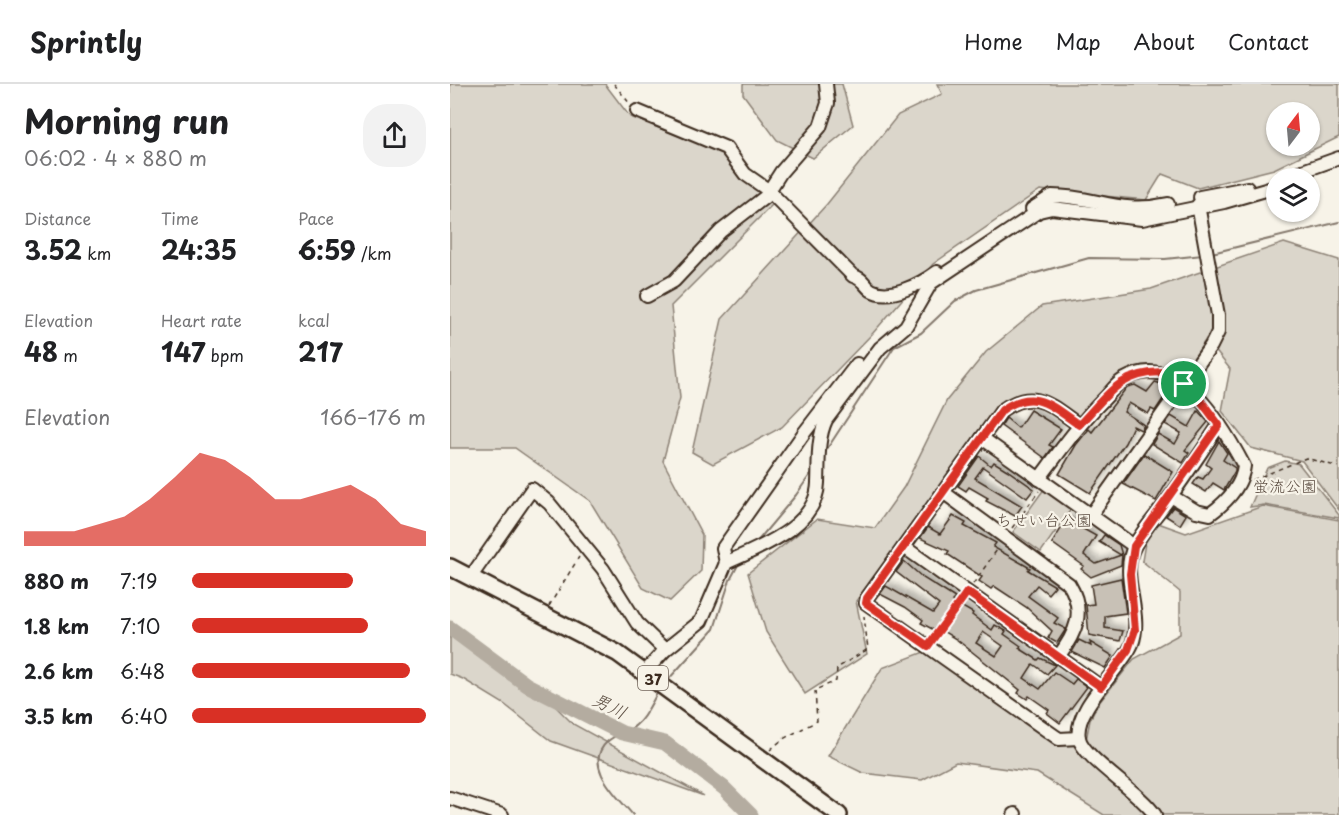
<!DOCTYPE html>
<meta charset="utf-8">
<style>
:root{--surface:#fff;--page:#f2f2f2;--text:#202124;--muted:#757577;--line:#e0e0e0;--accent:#d93025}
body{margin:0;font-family:"Playpen Sans","Klee One",sans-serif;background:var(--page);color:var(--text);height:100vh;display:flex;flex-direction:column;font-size:22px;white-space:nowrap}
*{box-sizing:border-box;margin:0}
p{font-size:20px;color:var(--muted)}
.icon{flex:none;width:33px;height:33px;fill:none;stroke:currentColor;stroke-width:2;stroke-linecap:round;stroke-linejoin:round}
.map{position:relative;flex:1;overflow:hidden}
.side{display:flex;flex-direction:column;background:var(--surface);width:450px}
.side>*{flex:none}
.needle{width:39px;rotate:16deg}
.buttons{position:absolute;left:816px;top:18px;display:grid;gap:12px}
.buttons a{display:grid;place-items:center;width:54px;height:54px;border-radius:50%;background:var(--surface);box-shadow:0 2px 4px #0004;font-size:30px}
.pin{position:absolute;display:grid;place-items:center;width:51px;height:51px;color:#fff;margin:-26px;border:3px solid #fff;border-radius:50%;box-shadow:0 2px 6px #0007}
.round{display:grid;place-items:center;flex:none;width:63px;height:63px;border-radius:24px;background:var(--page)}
.head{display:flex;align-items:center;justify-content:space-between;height:102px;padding:0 24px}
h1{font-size:33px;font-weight:700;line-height:45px}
.metrics{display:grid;grid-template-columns:repeat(3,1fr);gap:9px;height:102px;padding:6px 24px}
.metrics div{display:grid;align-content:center}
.metrics b{font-size:26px;font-weight:700}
.metrics small{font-size:16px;font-weight:400}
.metrics p{font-size:16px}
.chart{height:168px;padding:12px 24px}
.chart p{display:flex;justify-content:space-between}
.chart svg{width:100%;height:108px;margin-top:6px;fill:var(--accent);opacity:.7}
ul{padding:0 24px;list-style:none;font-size:20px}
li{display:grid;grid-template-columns:96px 72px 1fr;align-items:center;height:45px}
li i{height:15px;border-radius:8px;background:var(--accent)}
header{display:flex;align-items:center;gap:36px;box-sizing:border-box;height:84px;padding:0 30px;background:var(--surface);border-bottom:2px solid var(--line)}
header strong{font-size:28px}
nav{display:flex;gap:33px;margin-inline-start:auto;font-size:21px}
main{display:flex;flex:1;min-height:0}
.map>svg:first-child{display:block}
.green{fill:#dbd6cb;stroke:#8b8074;stroke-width:1.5;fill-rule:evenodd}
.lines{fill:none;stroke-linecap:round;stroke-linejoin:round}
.stream{stroke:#84786c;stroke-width:2}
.river{stroke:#b4aca0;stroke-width:15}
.building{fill:#c8c1b6;stroke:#3b2a1e;stroke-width:1.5;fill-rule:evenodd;filter:url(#shadow)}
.minor-casing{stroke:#3b2a1e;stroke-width:16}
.major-casing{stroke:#3b2a1e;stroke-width:20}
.path{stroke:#3b2a1e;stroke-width:1.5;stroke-dasharray:4.5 4.5;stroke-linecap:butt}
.minor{stroke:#f7f3e8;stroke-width:12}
.major{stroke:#f7f3e8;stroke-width:15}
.route-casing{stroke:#fff;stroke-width:12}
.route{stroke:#d93025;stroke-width:8}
.labels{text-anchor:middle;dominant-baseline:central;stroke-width:4.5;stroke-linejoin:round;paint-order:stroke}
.shield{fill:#f7f3e8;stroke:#73665b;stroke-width:1.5}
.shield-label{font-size:15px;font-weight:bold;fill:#3b2a1e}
.park-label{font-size:16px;fill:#5b4c41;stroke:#f7f3e8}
.water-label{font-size:18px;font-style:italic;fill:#5f5145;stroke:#f7f3e8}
</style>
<header>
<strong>Sprintly</strong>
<nav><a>Home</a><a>Map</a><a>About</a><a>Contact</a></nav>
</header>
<main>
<section class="side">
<div class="head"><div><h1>Morning run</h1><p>06:02 · 4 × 880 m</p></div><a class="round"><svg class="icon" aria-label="share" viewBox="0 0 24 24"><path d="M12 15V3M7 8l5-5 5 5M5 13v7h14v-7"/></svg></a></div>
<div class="metrics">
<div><p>Distance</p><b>3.52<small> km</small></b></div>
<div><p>Time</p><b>24:35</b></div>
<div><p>Pace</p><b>6:59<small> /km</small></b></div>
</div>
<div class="metrics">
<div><p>Elevation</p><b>48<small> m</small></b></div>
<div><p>Heart rate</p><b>147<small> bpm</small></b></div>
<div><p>kcal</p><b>217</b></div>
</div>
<div class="chart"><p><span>Elevation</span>166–176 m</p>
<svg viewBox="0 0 160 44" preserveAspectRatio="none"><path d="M0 44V38L10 38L20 38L30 35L40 32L50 25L60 16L70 6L80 9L90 16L100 25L110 25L120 22L130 19L140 25L150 35L160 38V44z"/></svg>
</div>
<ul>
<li><b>880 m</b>7:19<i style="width:69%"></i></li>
<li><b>1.8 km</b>7:10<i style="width:75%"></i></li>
<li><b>2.6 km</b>6:48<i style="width:93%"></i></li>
<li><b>3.5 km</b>6:40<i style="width:100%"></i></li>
</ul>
</section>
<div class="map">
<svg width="889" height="731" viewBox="0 0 889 731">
<defs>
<filter id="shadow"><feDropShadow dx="4" dy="-4" stdDeviation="3" flood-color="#0004"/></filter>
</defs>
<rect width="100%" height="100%" fill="#f7f3e8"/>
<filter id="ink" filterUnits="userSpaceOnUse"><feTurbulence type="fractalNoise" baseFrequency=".0167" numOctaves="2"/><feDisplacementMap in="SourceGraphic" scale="12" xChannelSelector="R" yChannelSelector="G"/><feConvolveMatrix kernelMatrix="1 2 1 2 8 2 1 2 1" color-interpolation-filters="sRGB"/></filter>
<g filter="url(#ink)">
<g class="green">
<polygon points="0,0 155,0 180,33 271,68 323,120 221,222 230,314 213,377 252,451 251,487 220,517 193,504 140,417 65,364 0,364"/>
<polygon points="293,0 392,0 403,41 363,74 327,56 293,10"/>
<path d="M487,0h402v53l-65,32 -76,19 -36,-14 -16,26 -106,-10 -107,74 -60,69 -91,94 -69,37 -21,-12 30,-133 105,-115 71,-89 44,-21zM826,28h34v34h-34z"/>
<path d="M834,159l55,17v250l-37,-49 -51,-13 -29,-37 8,-42 -24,-30 -22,35c-52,-25 -73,11 -106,46l-37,-24 -44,14 -141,191 11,53 -62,40 -39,-62 -18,-59 69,-54 58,9 29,-41 43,-87 39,-48 56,-46 109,-17z"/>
<polygon points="835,377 849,380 889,431 889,434 814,421 800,423 817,384"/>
<polygon points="597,401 624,421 591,468 563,448"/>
<polygon points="813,422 889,436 889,731 654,731 587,689 506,678 472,696 413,689 378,672 432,584 474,568 609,659 636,656 640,636 648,620 684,575 730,550 730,508 692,477 695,459 708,439 736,449"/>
<polygon points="0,546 79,596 123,640 254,712 101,657 54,620 13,595 0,590"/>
</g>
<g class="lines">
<g class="stream">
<polyline points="762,169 889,138"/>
<polyline points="375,368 444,263 471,249 505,217 526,206 639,174 715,175 753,171"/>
<polyline points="306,459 346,411 364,385"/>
<polyline points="217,597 264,545 280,496 289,479"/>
<path d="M183,731c-15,-18 -52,-50 -25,-74 8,-7 21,-9 28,-16 10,-8 16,-24 23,-35"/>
</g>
<polyline class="river" points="0,544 77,601 172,649 215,659 274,704 301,731"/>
</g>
<g class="building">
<polygon points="705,298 721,303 705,327 701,325 698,330 679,319 674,328 694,341 691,346 683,342 675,359 640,409 609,390 626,361 639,345 642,348 677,303 685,301 697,308"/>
<polygon points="580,326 611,345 599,361 603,363 595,374 551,342 556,334 568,344"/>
<polygon points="748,327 758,338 735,366 739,369 733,379 702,360 708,350 725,360 731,349 715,340 721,332 739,343"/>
<polygon points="769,357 777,369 773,376 785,384 785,387 774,406 763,399 756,408 743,400 748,393 753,395 761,384 756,380"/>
<polygon points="694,370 723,388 706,417 673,400"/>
<polygon points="529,372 541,382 544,378 557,386 584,405 577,414 533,383 525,394 572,422 565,432 536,417 538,414 519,403 516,407 508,402"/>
<polygon points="723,423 736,431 730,441 716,432"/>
<polygon points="503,432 516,439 514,442 546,459 543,463 580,484 578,486 605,502 598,510 587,501 578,512 608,534 604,539 616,545 607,559 598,554 602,547 576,523 544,502 541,505 529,497 532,493 497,470 499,467 470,454 478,443 490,450"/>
<polygon points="619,432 628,439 626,441 646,452 634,471 646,480 671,471 649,458 654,451 669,461 672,471 671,481 641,493 631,485 634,482 602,459"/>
<path d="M454,477l19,17 32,20 -3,3 21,12 -1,2 20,15 3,-5 11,6 -2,3 17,12 -2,2 19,12 2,-2 15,7 -8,9 -14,-10 -9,14 16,11 14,-17 18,12 4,-5 11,8 -27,36 -13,-10 2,-3 -20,-14 -2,3 -9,-6 2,-3 -64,-51 -20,-12 -2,3 -13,-7 2,-3 -18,-13 -25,-13 6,-8 47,27 6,-8 -43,-33zM533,548l20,14 -7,10 -20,-13z"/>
<polygon points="671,494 676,529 655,532 655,544 673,547 670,557 639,551 636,521 644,520 641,501"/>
<polygon points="629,556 641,562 640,558 663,572 655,584 622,568"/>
</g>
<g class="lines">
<g class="minor-casing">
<g id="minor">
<path d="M187,27l89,37 19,26 23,16 85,86c10,2 11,9 18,14 19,11 51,-7 66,-18"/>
<polyline points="833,94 889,74"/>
<polyline points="750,113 797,104"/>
<path d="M582,125l20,-13c45,0 67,19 116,8"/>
<polyline points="197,212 224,197 271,147 315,113 331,88 370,43 378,19 376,0"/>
<polyline points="532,354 684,462"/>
<path d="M589,395c21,-28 40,-55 65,-80 6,-6 12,-15 19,-19 55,-33 100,46 121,86 -2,20 -19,37 -34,48l-14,-3 -25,-15"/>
<path d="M493,408l126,92c17,28 7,49 -11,73"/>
<polyline points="640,432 761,262 768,248 768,231 748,121"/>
<polyline points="454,463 651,603"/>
<polyline points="276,479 273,464 354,349 407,280"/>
<polyline points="20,494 82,405 99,419 153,485 187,539 215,566"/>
<path d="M195,588l20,-22 36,-29 25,-58c34,-16 91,-36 92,-80 1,-21 -1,-44 8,-63l54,-72 26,-22 25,-43 108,-72 13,-3 90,11 82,-17 52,-15"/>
<path d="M629,654l-20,1 -193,-136 1,-5 135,-188c33,-23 49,-4 77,15"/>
<polyline points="0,714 52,731"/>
<polyline points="564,731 565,730"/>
<path d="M705,731c-15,-23 -72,-57 -76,-77 -6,-30 42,-68 53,-94 12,-32 -14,-69 3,-99 9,-17 24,-32 35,-48 17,-23 33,-48 49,-72"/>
</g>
</g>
<g class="major-casing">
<polyline id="major" points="0,483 167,569 389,731"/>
</g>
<g class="path">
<polyline points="164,0 180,20"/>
<polyline points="803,396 856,374 889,383"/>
<polyline points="562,444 589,407"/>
<polyline points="523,500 549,463"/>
<polyline points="99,522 129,473"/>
<path d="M485,553c5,-8 20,-33 26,-37"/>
<polyline points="320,666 333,655 367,637 365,606 386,597 387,584 418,565 414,532"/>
</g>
<use href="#minor" class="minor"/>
<use href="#major" class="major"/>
</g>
</g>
<g class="lines" filter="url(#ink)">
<g class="route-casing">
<path id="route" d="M712,288l33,21 24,32 -85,121 -4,28 5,56 -7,20 -27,37 -134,-95c-12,18 -26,35 -39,54l-62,-43 1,-5 135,-188c33,-23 49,-4 77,15 28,-29 39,-52 83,-53z"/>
</g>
<use href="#route" class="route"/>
</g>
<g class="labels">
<rect class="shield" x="188" y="582" width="30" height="24" rx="4.5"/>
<g class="shield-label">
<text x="203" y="594">37</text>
</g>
<g class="park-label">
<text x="835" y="401">蛍流公園</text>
<text x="594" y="435">ちせい台公園</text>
</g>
<g class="water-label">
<text transform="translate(160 621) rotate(26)">男川</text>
</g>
</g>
</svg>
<div class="buttons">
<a><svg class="needle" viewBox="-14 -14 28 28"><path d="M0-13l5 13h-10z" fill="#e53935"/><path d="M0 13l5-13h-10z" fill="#757577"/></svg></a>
<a><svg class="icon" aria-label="layers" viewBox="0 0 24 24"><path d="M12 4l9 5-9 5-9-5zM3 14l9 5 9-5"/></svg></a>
</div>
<div class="pin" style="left:734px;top:300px;background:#1e9e55"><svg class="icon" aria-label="arrive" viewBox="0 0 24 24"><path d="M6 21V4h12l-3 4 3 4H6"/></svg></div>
</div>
</main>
